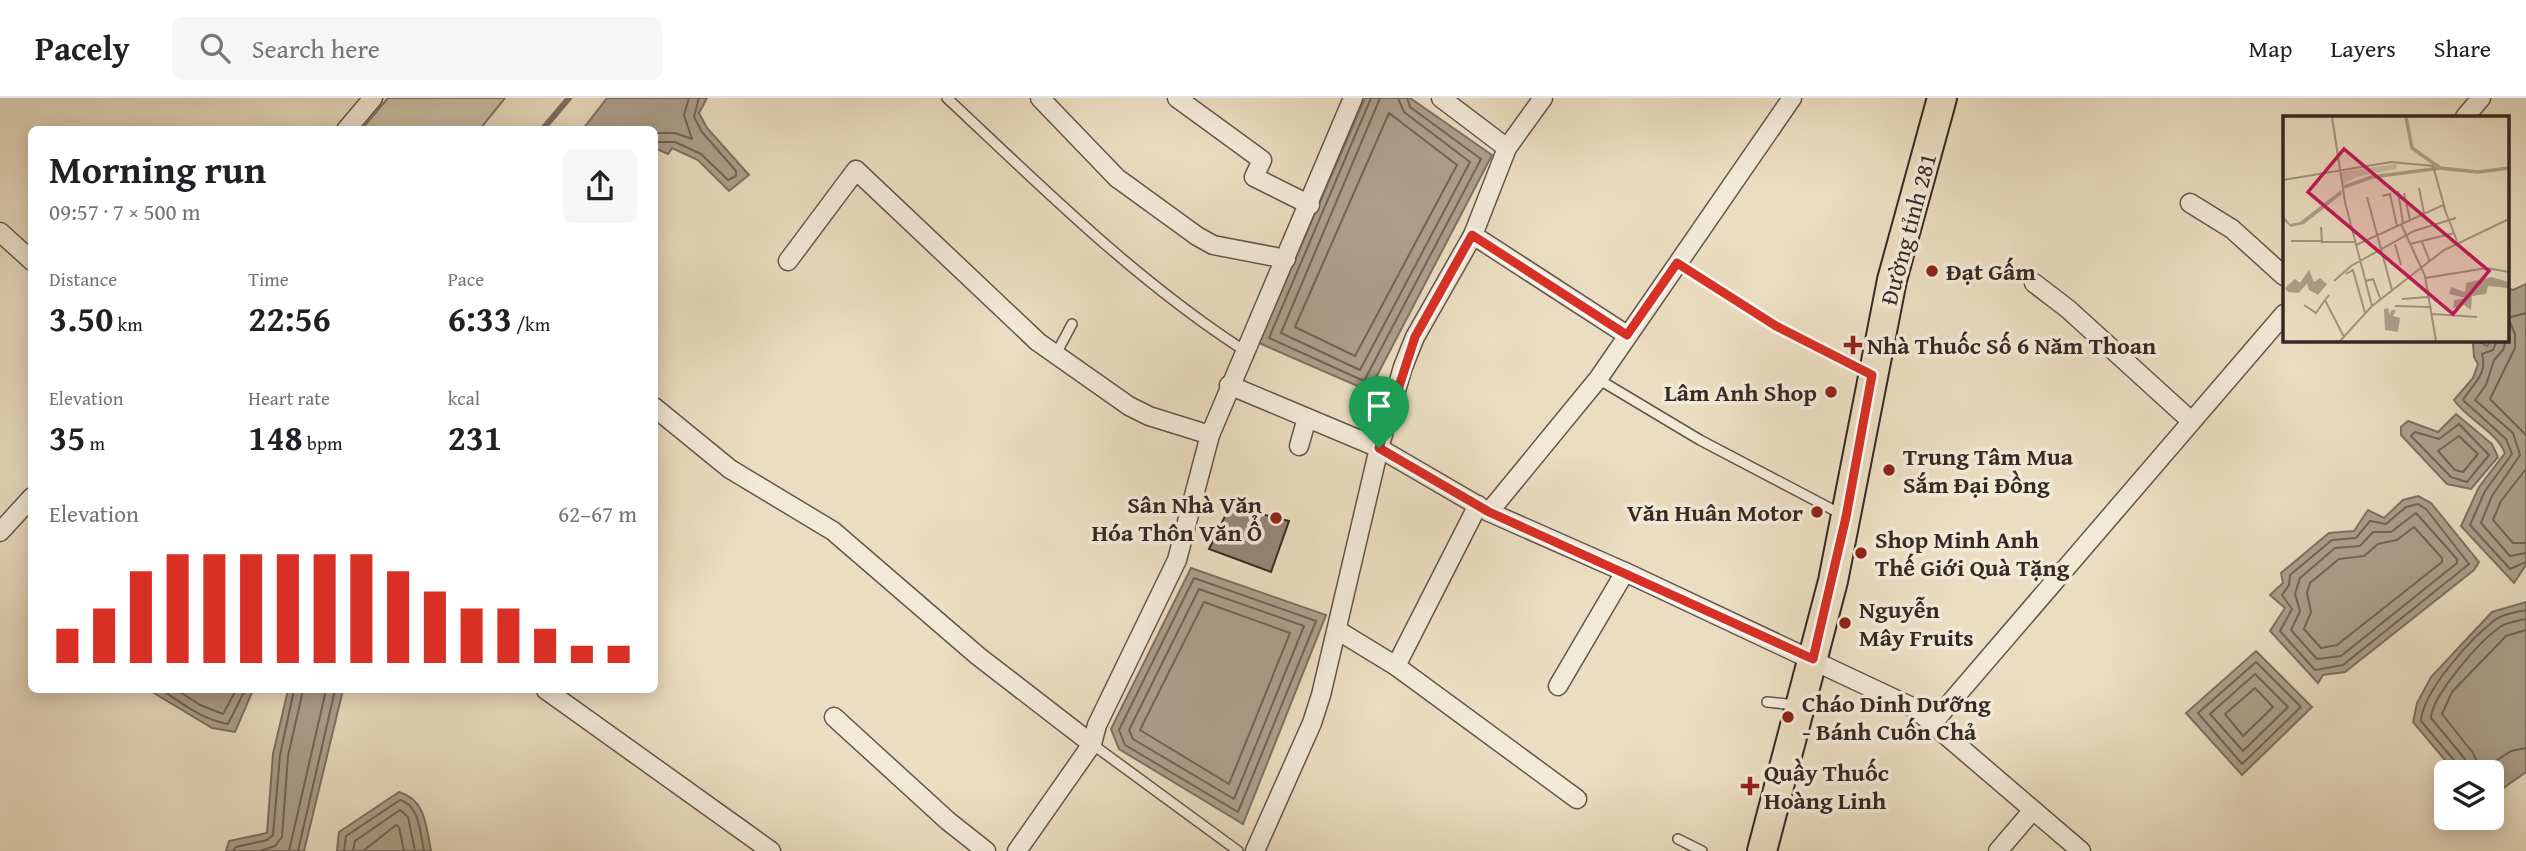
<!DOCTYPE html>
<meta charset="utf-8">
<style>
:root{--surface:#fff;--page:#f6f6f6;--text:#202124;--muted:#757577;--line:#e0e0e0;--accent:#d93025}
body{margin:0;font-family:"Gentium Book Plus",serif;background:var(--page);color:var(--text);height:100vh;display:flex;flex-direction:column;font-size:26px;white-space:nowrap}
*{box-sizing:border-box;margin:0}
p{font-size:23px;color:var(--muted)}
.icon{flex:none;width:38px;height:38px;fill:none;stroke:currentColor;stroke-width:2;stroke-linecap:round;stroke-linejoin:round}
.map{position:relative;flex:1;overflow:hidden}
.panel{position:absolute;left:28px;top:28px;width:630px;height:567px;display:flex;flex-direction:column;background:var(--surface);border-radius:10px;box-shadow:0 4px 18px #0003}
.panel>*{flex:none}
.buttons{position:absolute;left:2434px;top:662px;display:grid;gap:14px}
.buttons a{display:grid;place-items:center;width:70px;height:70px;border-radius:10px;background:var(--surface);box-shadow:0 4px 18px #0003;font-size:35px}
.pin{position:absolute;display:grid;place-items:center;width:60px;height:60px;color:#fff;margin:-72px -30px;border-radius:50% 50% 50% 0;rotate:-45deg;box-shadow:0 0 7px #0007}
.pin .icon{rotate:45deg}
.round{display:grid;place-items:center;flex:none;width:74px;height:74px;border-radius:10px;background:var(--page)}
.summary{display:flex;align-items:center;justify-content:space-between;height:119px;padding:0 21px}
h1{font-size:38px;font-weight:700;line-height:52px}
.stats{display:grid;grid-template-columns:repeat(3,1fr);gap:10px;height:119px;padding:7px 21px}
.stats div{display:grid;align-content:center}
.stats b{font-size:35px;font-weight:700}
.stats small{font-size:19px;font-weight:400}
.stats p{font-size:19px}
.chart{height:196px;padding:14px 21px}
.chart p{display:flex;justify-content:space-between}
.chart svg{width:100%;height:126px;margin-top:7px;stroke:var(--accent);stroke-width:6}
header{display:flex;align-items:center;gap:42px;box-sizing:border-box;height:98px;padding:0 35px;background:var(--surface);border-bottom:2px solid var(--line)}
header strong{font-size:33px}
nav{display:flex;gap:38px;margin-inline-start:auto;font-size:24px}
.search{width:490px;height:63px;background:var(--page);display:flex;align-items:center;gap:18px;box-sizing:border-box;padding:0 24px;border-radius:10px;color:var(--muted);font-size:26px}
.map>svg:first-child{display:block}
.green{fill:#ccbea6;stroke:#817466;stroke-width:2}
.water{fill:#ada08c;stroke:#7d7063;stroke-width:2}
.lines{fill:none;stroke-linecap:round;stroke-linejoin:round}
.shore{stroke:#726458;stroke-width:2}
.stream{stroke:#7d7063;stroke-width:6}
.building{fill:#948776;stroke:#362925;stroke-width:2}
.service-casing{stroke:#63564c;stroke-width:12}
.minor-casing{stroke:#63564c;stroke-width:21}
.primary-casing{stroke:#362925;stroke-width:32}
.service{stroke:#f2e9d7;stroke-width:9}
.minor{stroke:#f2e9d7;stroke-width:18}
.primary{stroke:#ebddc1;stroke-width:28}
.route-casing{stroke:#fff;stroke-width:14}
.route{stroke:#d93025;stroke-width:9}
.poi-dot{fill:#8f2418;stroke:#f2e9d7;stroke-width:2.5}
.labels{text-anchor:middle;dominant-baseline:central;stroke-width:7;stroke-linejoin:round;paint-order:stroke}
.street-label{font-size:24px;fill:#362925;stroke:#f2e9d7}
.poi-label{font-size:24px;font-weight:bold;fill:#362925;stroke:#f2e9d7;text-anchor:start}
.inset-river{fill:none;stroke:#ada08c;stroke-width:3.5}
.inset-road{fill:none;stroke:#a39583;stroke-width:2}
.view{fill:#c2185b;fill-opacity:0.15;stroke:#c2185b;stroke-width:3.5}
.inset-edge{fill:none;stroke:#362925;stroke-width:3.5}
</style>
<header>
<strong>Pacely</strong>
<div class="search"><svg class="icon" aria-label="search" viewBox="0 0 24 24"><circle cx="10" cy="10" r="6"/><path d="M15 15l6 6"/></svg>Search here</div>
<nav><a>Map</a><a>Layers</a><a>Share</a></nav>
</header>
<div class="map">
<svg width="2526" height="753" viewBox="0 0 2526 753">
<rect width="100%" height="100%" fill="#ebddc1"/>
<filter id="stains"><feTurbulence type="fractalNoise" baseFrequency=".00286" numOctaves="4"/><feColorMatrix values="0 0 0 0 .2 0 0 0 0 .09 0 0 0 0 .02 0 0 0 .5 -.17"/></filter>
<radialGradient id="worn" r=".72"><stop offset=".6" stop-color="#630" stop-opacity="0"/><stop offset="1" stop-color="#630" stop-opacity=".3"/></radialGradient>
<polygon class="green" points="388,0 505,0 480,31 362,31"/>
<g class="water">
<polygon points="607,0 707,0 699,15 707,30 749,77 729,93 698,62 672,50 668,56 655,50 654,32 583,31"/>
<polygon points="1365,0 1410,0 1492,57 1369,293 1259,245"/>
<path d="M2526,186v281l-12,18 -53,-57 18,-39 26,-34c-9,-22 -37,-33 -51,-53l19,-22 5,-14 -4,-7 -1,-13 5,-3 9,5 4,-6h16v-52l6,2z"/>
<polygon points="2456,316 2492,346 2498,359 2471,391 2447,386 2401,337 2401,329 2408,323 2438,334"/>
<polygon points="2418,398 2431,405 2479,464 2474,472 2345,574 2323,577 2318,585 2270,533 2285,510 2270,497 2283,485 2281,475 2329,435 2354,433 2368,412 2384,420 2403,402"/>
<polygon points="1191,470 1326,517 1243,726 1119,651 1111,631"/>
<polygon points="2526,504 2526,674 2492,698 2492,674 2455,674 2413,624 2417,605 2431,579 2492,514"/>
<polygon points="2256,553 2312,609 2242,677 2186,615"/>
<polygon points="149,592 253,592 235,634 212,630"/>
<polygon points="288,592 343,592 304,753 226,753 229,743 267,735 273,656"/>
<path d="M399,694c27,8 27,34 32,59h-94l2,-19z"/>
</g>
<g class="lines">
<g class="shore">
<polyline points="1371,0 1269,240 1364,283 1481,61 1410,9 1407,0"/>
<polyline points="1380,0 1281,235 1360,272 1470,64 1404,14 1398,0"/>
<polygon points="1389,15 1457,67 1355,258 1295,229"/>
<polyline points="654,35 675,35 692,41 684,17 689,0"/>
<polyline points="654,44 675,44 701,56 728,82 736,78 736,73 702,34 694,19 699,0"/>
<polyline points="2526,215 2508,220 2515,236 2515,250 2490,301 2526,337"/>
<path d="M2497,242l-4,10 -11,4c6,21 -9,29 -19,46l43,39 6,15 -27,37 -15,34 40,44 16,-7"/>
<polyline points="2506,242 2503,252 2494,262 2486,287 2475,302 2513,335 2520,357 2492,398 2481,425 2510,458 2526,455"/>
<polygon points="2459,326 2489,357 2467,384 2451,379 2411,338 2415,334 2439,341"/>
<polygon points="2459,338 2478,356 2463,374 2455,372 2438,353"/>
<polyline points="2526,371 2501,403 2493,422 2513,445 2526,445"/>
<polygon points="2418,406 2426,411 2469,466 2343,567 2315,572 2280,533 2292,511 2282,497 2289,487 2290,477 2332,442 2356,440 2370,423 2386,426 2406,409"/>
<polygon points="2416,415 2457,461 2457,465 2341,558 2317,561 2291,532 2300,513 2295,496 2300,480 2335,450 2360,448 2373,434 2391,434"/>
<polygon points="2414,429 2442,460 2442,464 2337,547 2321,550 2304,531 2311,514 2307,495 2310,485 2339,461 2364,458 2378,446 2397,442"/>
<polygon points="1194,480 1316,523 1238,714 1125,647 1119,632"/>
<polygon points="1199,491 1304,528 1234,701 1133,641 1129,632"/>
<polygon points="1204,504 1290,535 1229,686 1140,632"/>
<polyline points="2526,532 2506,538 2452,594 2442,616 2473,655 2481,673 2511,653 2526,650"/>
<polygon points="2256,564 2301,609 2242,666 2198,615"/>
<polygon points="2255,576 2288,609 2243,653 2210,616"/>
<polygon points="2255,590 2273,609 2243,638 2225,616"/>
<path d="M162,592c21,14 41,30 66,34l17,-34"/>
<polyline points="177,592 200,607 223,616 236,592"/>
<path d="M2460,674l-2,-7 -37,-44c2,-30 50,-83 74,-101 7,-6 22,-8 31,-10"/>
<path d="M2468,674l-3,-13 -34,-41c1,-23 49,-77 69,-91 6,-5 18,-6 26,-8"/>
<polyline points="233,753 236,749 267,742 273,737 280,657 294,592"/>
<polyline points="260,753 275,748 282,739 288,658 303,592"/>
<polyline points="289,753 326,592"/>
<polyline points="298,753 335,592"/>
<path d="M344,753l2,-15 54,-36c20,5 20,34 24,51"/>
<polyline points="353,753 355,743 400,712 408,719 415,753"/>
<polyline points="363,753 396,727 399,729 404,753"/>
</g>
<polyline class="stream" points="542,32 569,0"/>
</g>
<polygon class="building" points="1230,408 1289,423 1271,474 1209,451"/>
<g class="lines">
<g class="service-casing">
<g id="service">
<path d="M947,0c95,89 188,182 298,253"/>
<polyline points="1677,165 1776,228 1871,276"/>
<polyline points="1056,256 1072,226"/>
<polyline points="1598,281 1700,342 1841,416"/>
<polyline points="1767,604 1796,607"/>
<polyline points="1092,646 1238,753"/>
<polyline points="1678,741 1702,753"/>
</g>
</g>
<g class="minor-casing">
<g id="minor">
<polyline points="1040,0 1117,80 1197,138 1213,147 1286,161"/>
<polyline points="1177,0 1262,62 1254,79 1310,107"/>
<polyline points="1441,0 1507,50"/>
<polyline points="2465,19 2481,0"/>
<polyline points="346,32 373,0"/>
<polyline points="2190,105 2232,131 2284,178"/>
<polyline points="0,134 32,163"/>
<polyline points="1473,137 1627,237"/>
<polyline points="788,163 856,72 1038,244 1129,308 1149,318 1210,337"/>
<polyline points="2034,185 2068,211 2190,322"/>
<polyline points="1229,287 1379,350 1489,414 1625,474 1914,610 2081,753"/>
<polyline points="654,309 730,371 833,433 978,558 1092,646"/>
<polyline points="1299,348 1307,320"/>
<polyline points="1489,414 1598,281 1792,0"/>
<polyline points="0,434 32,399"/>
<polyline points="1337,532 1396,568 1577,701"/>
<polyline points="1396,568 1478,407"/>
<polyline points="1558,588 1625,474"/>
<polyline points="546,592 771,753"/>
<polyline points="834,619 948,723 986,753"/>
<polyline points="1932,626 2284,216"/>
<polyline points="1017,753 1092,646 1097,627 1177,462 1210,337 1353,0"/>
<polyline points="1255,753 1312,625 1321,597 1379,350 1403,269 1415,239 1473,137 1507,50 1543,0"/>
<polyline points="1998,753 2033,712"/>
</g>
</g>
<g class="primary-casing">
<polyline id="primary" points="1762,753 1833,483 1892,182 1942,0"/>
</g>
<use href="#service" class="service"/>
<use href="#minor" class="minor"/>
<use href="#primary" class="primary"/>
</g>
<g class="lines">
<g class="route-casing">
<polygon id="route" points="1472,137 1627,237 1677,165 1776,228 1872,277 1846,419 1813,561 1489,414 1379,350 1415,239"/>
</g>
<use href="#route" class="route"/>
</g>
<g class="poi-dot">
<circle cx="1932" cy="173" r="7"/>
<path d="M1849.5 236.5h7v7h7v7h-7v7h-7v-7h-7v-7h7z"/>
<circle cx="1831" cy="294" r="7"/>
<circle cx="1889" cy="372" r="7"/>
<circle cx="1817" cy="414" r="7"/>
<circle cx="1276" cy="420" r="7"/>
<circle cx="1861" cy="455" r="7"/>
<circle cx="1845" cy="525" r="7"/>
<circle cx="1788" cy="619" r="7"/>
<path d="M1746.5 677.5h7v7h7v7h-7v7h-7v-7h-7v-7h7z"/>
</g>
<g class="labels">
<g class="street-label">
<text transform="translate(1908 131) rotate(-75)">Đường tỉnh 281</text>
</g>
<g class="poi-label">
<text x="1946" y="173">Đạt Gấm</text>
<text x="1867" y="247">Nhà Thuốc Số 6 Năm Thoan</text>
<text x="1817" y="294" text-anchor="end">Lâm Anh Shop</text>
<text x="1903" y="358">Trung Tâm Mua<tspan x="1903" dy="28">Sắm Đại Đồng</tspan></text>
<text x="1262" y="406" text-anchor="end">Sân Nhà Văn<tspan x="1262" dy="28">Hóa Thôn Văn Ổ</tspan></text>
<text x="1803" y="414" text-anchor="end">Văn Huân Motor</text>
<text x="1875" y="441">Shop Minh Anh<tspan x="1875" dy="28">Thế Giới Quà Tặng</tspan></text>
<text x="1859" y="511">Nguyễn<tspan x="1859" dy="28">Mây Fruits</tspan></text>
<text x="1802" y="605">Cháo Dinh Dưỡng<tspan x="1802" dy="28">- Bánh Cuốn Chả</tspan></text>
<text x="1764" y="674">Quầy Thuốc<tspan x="1764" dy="28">Hoàng Linh</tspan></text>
</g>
</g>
<g transform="translate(2283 18)">
<rect width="226" height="226" fill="#ebddc1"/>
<path d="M114,48l-1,5 -40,8 -14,8 -2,-13z" fill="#ccbea6"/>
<path d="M58,74l1,4 -38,30 -13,3 -7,-6 -1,-6 7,9 10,-2zM26,154l5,12 6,-4 7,6 -9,11 -9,-5 -2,-7 -8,10 -11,-1 -3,-4 10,-9 5,4zM208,161l18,5v6l-21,-2 -2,8 -14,2 -1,14 -7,-5 -11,3 1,-8 12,-2 -17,-4 2,-7 14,5 1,-9zM105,192l2,7 1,-5h5l-3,6 7,2 -2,14 -13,-2 -1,-21z" fill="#ada08c"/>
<path class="inset-river" d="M123,1l6,31 28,20 38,4 31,-4M61,71l28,-10 69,-9"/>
<path class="inset-road" d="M49,1l13,85 27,104M0,64l108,-18 42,4 12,43M136,72l5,25M115,75l5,32M121,77l6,27M99,80l8,-2 7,32M84,81l25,93M118,108l24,52 11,65M38,111l1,15h33M8,125h31M139,126l8,20M112,128l6,21M127,128l44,-11M73,129l87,-40 14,36M63,158l7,-4 12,43M142,162l62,-10 22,4M51,165l17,-15 63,-35 42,-13M83,165l7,-2 7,19M46,179l-4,5 19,37M119,183l26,-2M21,189l12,8 9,-13M112,190l35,1M149,198l45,3M57,225l32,-35 72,-56 65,-31"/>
<path class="view" d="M61,33l145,122 -36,43 -145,-122z"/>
<rect width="226" height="226" class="inset-edge"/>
</g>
<rect width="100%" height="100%" filter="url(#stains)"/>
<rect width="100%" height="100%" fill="url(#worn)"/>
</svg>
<div class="buttons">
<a><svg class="icon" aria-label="layers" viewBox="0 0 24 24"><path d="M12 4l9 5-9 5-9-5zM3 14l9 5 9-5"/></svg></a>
</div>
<div class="pin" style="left:1379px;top:350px;background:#1e9e55"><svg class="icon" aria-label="arrive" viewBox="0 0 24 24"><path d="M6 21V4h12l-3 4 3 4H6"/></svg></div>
<section class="panel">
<div class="summary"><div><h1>Morning run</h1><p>09:57 · 7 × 500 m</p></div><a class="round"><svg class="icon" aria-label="share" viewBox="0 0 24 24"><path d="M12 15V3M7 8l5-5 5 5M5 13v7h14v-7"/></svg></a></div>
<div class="stats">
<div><p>Distance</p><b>3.50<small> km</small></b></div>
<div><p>Time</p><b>22:56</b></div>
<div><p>Pace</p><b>6:33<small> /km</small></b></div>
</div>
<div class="stats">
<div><p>Elevation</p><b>35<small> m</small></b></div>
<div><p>Heart rate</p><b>148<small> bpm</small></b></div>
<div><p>kcal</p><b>231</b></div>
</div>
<div class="chart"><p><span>Elevation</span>62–67 m</p>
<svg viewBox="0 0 160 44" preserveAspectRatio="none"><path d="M5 44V32M15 44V25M25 44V12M35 44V6M45 44V6M55 44V6M65 44V6M75 44V6M85 44V6M95 44V12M105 44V19M115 44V25M125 44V25M135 44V32M145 44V38M155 44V38"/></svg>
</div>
</section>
</div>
